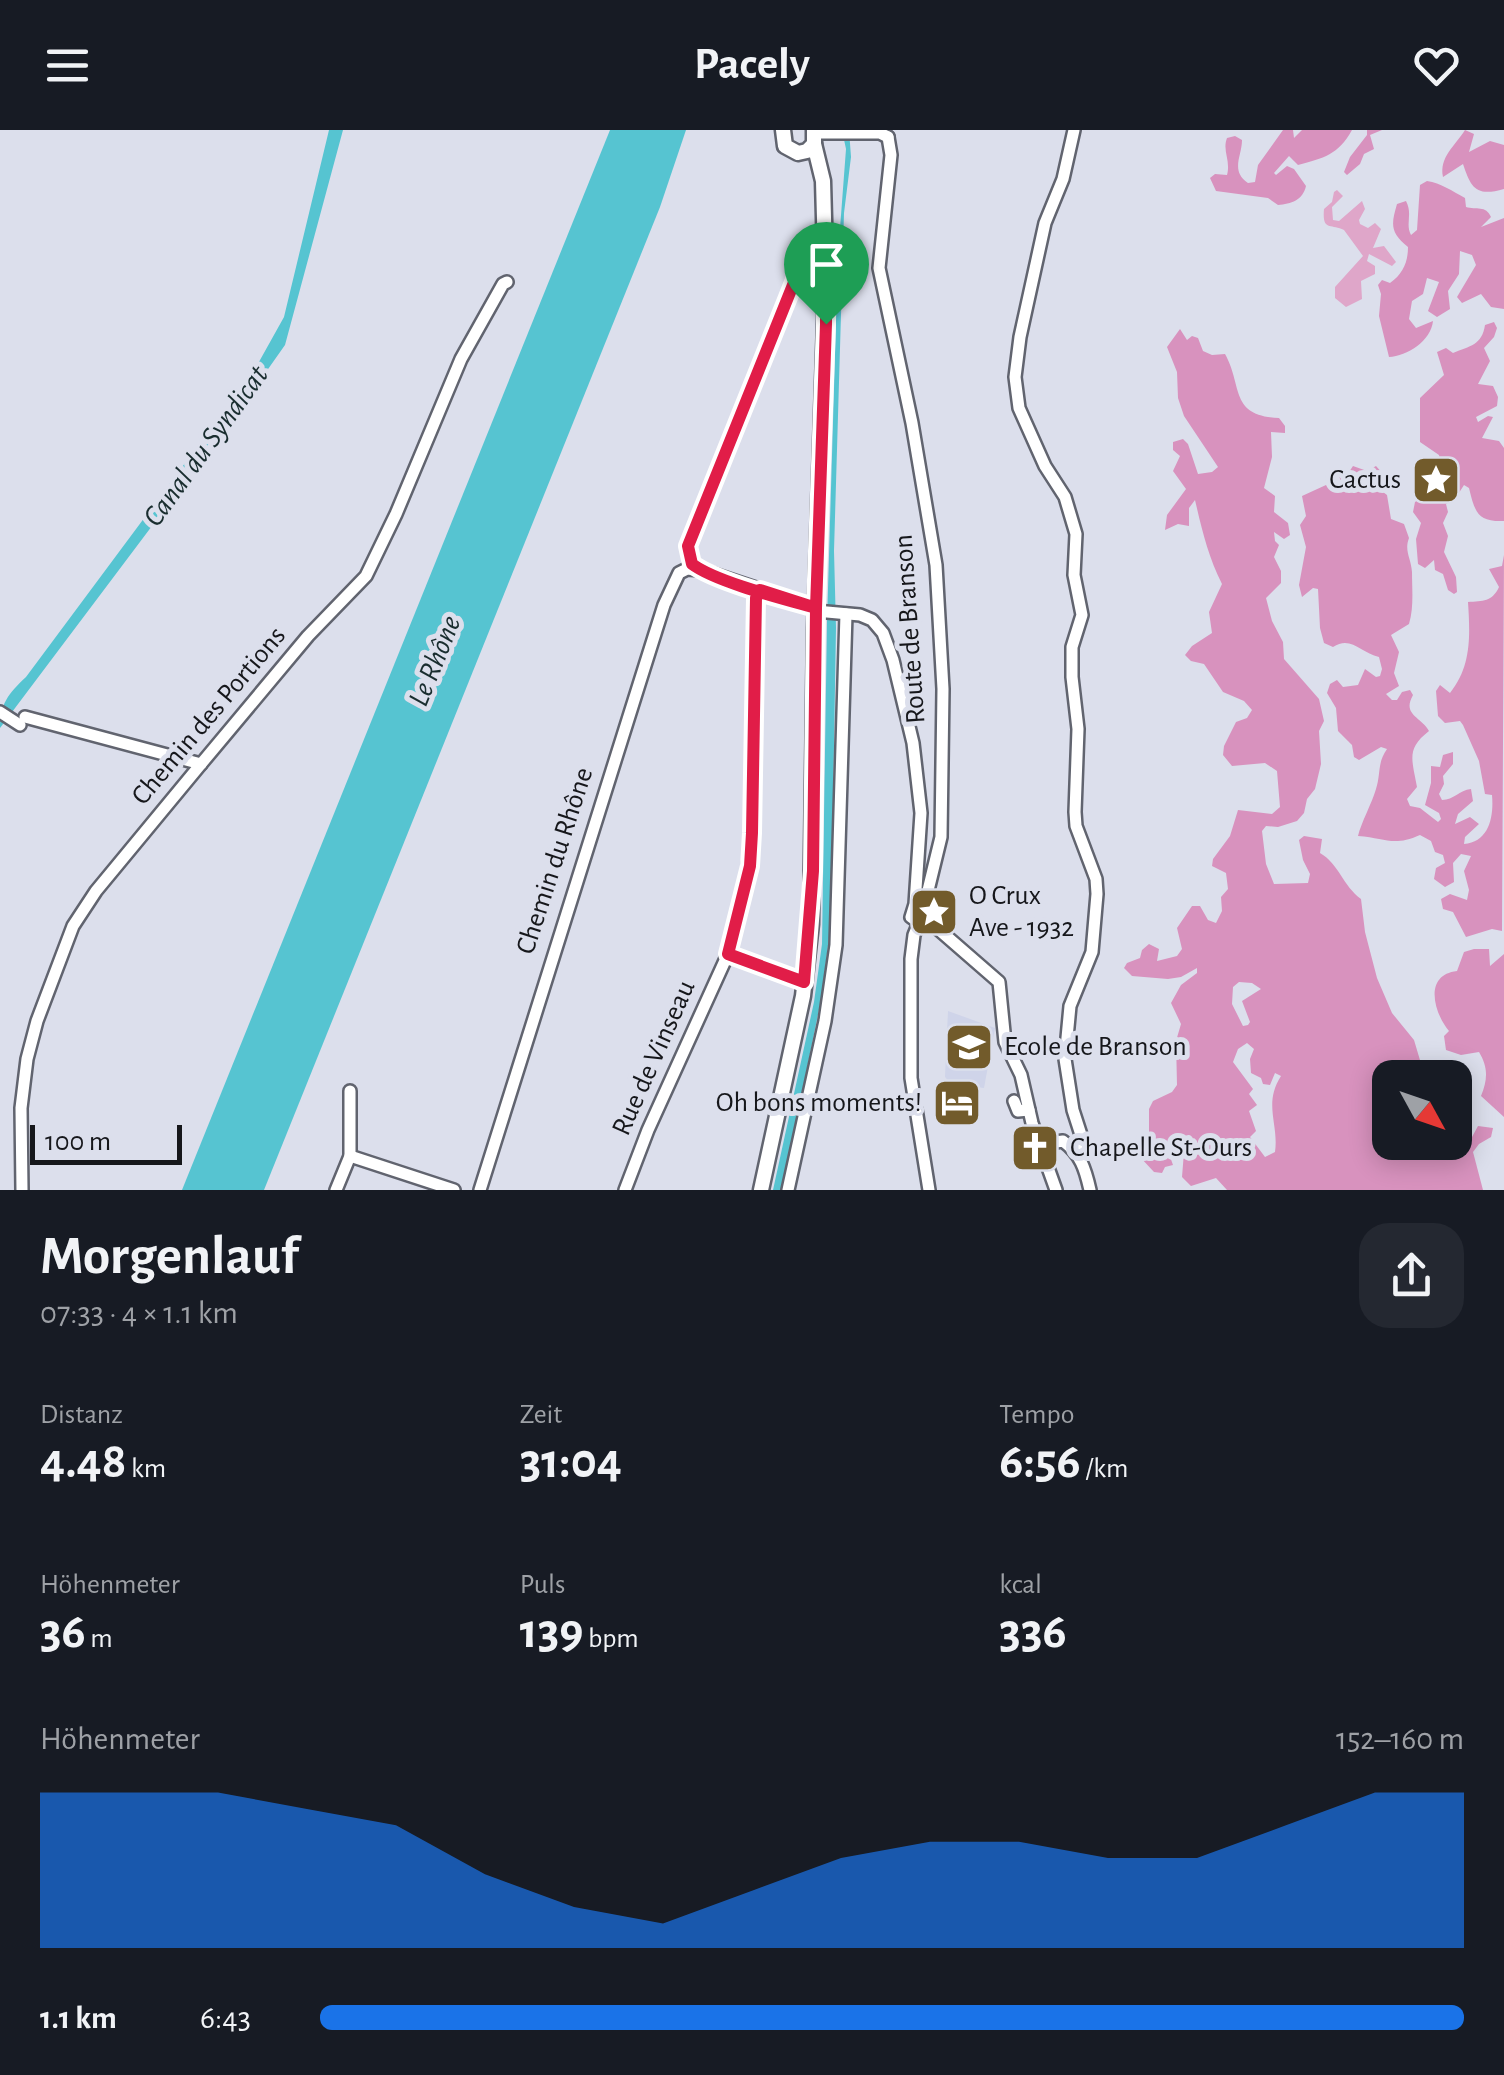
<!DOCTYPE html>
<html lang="de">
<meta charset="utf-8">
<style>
:root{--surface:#171b24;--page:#242831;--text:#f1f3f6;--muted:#9ea1a6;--accent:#1a73e8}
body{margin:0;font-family:"Alegreya Sans",sans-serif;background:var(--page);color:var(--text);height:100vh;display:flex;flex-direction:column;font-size:38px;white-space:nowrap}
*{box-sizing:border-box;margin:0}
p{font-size:32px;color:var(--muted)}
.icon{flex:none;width:55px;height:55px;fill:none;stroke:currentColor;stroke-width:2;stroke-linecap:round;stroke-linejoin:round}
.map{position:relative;height:1060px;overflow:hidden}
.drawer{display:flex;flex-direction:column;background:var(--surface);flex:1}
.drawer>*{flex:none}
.needle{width:65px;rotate:130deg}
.buttons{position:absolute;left:1372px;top:930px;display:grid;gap:20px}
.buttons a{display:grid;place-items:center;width:100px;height:100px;border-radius:20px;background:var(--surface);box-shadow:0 5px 25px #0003;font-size:50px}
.scale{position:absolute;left:30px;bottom:25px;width:152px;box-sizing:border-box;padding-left:10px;border:5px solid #16171b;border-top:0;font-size:28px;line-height:35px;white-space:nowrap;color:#16171b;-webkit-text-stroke:8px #dcdfec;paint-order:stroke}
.pin{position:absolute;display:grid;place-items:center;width:85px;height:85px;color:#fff;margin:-102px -42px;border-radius:50% 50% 50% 0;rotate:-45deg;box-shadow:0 0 10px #0007}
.pin .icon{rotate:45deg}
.round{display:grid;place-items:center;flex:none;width:105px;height:105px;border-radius:30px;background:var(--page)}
.overview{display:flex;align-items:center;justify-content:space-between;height:170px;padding:0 40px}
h1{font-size:55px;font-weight:600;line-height:75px}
.figures{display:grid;grid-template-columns:repeat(3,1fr);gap:15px;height:170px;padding:10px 40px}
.figures div{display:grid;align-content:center}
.figures b{font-size:50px;font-weight:600}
.figures small{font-size:28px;font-weight:400}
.figures p{font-size:28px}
.chart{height:280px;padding:20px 40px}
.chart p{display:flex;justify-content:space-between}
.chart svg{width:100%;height:180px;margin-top:10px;fill:var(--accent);opacity:.7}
ul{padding:0 40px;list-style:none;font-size:32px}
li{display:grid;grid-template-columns:160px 120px 1fr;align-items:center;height:75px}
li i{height:25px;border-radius:12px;background:var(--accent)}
header{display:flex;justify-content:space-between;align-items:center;height:130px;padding:0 40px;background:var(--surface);font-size:45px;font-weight:600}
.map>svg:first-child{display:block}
.built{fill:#cfd4e9}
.green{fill:#dfa6c9}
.forest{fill:#d892be;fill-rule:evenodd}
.water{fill:#56c4d1}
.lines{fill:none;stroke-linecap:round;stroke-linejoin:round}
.minor-casing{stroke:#61646f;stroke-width:16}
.major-casing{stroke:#61646f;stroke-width:19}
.minor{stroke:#fff;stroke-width:11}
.major{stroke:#fff;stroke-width:14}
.route-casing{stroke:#fff;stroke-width:20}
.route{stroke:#e11d48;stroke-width:12}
.labels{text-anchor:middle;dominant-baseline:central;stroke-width:10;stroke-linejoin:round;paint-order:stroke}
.poi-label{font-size:28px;fill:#16171b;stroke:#dcdfec;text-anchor:start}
.street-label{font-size:28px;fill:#16171b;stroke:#dcdfec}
.water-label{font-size:30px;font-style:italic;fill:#192d2f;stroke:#dcdfec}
</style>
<header><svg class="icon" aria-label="menu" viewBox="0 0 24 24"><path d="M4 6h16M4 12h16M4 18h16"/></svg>Pacely<svg class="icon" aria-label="heart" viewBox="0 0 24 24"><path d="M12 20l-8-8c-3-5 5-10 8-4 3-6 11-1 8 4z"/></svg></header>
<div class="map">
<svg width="1504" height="1060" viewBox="0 0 1504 1060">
<rect width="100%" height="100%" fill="#dcdfec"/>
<polygon class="built" points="948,881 995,898 984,958 952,955 945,947"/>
<path class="green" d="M1337,60l6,6 -11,11 1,13 6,1 23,-20 3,8 -6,11 1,4 8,4 7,-5 6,6 -8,19 11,-2 12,16 -4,4 -23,-12 -2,7 8,5v8l-14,7 1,18 -16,8 -11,-9v-11l28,-31 -19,-26c-13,-7 -22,2 -20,-21l8,-7 2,-10z"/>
<g class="forest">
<path d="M1283,0h10l1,8 8,-8h50c-14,25 -28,28 -54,35l-9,-9 -15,17 2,2 11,-9 7,3 12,17c-3,14 -15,18 -28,19l-10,-7 -52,-7 -6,-13 5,-4 12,1c4,-15 -5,-24 0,-37l8,-2 7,4c0,16 -12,31 6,43l7,-1 3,-17z"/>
<polygon points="1367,0 1382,0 1370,5 1374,19 1364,24 1360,34 1347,45 1344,42 1350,27 1367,5"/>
<path d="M1465,0l9,4 -5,18 21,-11 14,4v44c-28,8 -33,-1 -41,-25l-20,13c-4,-20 12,-31 22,-47z"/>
<path d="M1427,51c14,2 25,10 38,17l1,9c10,3 20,-2 25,10l-10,10 23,-9v91l-13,-2 -10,-13 -19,9 -5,-6 19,-32 -4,-10 -12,-4 -1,23 -11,17 2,18 -13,8 -9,-6 11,-29 -12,-4 -4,16 -11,7 -3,18 7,9 17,-7c-2,20 -26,35 -44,36l-10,-41 2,-22 -3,-9 4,-5 8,3c13,-9 18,-21 18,-36 -18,-15 -17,-22 -11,-43l9,-3c7,13 -1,23 5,34l6,-5 3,-45z"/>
<path d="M1494,192l3,6 -3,9 -10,11 6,13 -12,23 15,2 5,11 -1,9 -21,11 2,5 10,-6 5,1 -11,21 17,3 5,7v73c-26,1 -29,-8 -35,-33l-5,-3 -9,14 -9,5 2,8 -5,11 5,13 -4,16 12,25 1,15 -3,2 -6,-4 -5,-16 -8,-4 -1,-10 -9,8 -7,-4 -2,-25 5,-16 -8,-11 2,-10 23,-13 5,-15 -4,-19 -19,-13v-44l24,-23 -7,-23 9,-4 7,5c17,-7 29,-8 32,-28z"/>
<path d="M1180,199l7,11 5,-4 6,2 5,13 9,4 13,-1c18,32 4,62 54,64l6,8v7l-14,-1 1,25 -8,31 11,8 -1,16 14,11 2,12 -6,4 -10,-7 1,9 4,4 -5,12 7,14v12l-15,15 6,23 11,21 1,17 35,40 5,22 -5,10 2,33 -6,25 -8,10 -3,14 -7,8 -19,6 -12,-1 -4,5 4,33 8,20 34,-1 2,-9 -7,-14 -4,-20 5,-4 18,3 -2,14c19,11 23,33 41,46l4,33 12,46 15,35 22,27 11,37 -35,1v64h65l2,5 9,1 12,-22 15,2 -2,9 -12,7 -6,8 10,38h-256l-11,-12 -25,8 -9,-9 2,-25 -8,-3 -8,2 5,14 -8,2 -3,6 -8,-1 -14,-15 9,-17v-31l4,-8 19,-9 5,-7 -1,-44 5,-17 -10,-21 10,-18 16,-12v-5l-16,9 -13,2 -36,-3 -8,-8 3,-5 13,-5 2,-8 7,-6 10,5 -2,12 20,-5 5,-7 -5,-21 15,-22h8l8,14 8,3 6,-12 -1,-14 7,-8 -2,-16 -14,-7 1,-7 17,-23 8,-26 34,4 8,-7 -3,-36 -12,-8 -33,3 -9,-11 1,-9 12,-24 11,-4 5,-8 -8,-9 -21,-9 -19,-28 -13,-3 -6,-6 7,-9 20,-13 -3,-21 13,-28c-14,-28 -20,-54 -27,-84l-6,8v18l-11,-2 -13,6 2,-15 19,-26 -13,-18 7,-15 -7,-6v-8l10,-3 5,5 10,30 14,-2 6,-5 -34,-51 -6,-18 -1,-26 -10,-25zM1239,852l13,1 9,6 -19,12 8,21 -2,3 -5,1 -11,-22 1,-17zM1247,913l7,6 -4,10 1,14 10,5 2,6 7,1 5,-12 6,3c-18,28 -2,48 -6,76l-10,5 -15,-20 6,-6 -7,-20 8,-6 -8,-11 4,-5 -20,-27 5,-13z"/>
<path d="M1353,336l14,5 9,-5 8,9 -9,11 12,9 4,24 13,5 5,14c-5,13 2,20 3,34 0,16 2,36 -3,52l-18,11 8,17 -5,21 5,13 -13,8 6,6h5l5,-8 8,-2 3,5c-11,20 7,21 16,36 -23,18 -17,28 -12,56l-10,12 3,7 10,2 18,14 3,-3 -2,-6 -14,-8 6,-22v-17l9,1 3,-12 10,-3v12l-10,12 1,8 -5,10 3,6c12,0 17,-10 29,-11l2,12 -15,13 -3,10 15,-7 9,7 -14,13 -1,7c25,-2 30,-27 28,-49l-7,-1 -6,-33 -16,-36 -3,-4 -15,2 -7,-7 -2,-25 4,-6 10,8c22,-27 20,-59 18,-91 15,-1 24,0 31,-15l-10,-18 13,-3 2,-11 -2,376 -10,-2 -26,8 -13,-25 -10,-3 -2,-10 9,-5 17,6 2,-10 -5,-19 7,-15 -10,-2 -8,9 1,19 -9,5 -11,-8 2,-11 9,-5 -2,-8 -8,-3 -4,-11 -11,-6c-27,12 -34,3 -62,1 3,-13 14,-33 18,-47 5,-15 1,-26 11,-40l-6,-2 -22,13 -5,-3 -2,-12 -14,-14 -2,-23 -9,-15 3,-9 7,-4 6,7 15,-2 7,-16 11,8 4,-1 2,-7 -3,-12c-18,-4 -28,-22 -46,-10l-9,-4 -4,-15 -2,-39 -5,-1 -11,9 -3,-12 7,-38 -6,-22 6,-9 -4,-20 24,-11 6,3 10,-5 -4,-9 11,-2z"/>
<path d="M1474,819h15l1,17 14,-12v163l-23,-21c7,-17 7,-29 -2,-44l-18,3 -15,-5 -2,-14 5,-5c-15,-18 -26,-56 8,-60l7,-19z"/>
</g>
<g class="water">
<path d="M329,0h14l-58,215 -45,64 -240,319c0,-24 8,-34 26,-51l229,-308 29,-52z"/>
<polygon points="610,0 686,0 660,77 264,1060 182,1060"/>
<polygon points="842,0 849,0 851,27 844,83 834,421 836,498 831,792 821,870 782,1060 773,1060 814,872 822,814 827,492 838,125 846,19"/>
</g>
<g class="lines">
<g class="minor-casing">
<g id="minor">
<polyline points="1074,0 1063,49 1045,93 1020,207 1015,247 1019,278 1045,336 1065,367 1076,404 1074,445 1082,485 1072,517 1072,547 1078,599 1075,682 1076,696 1096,749 1097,764 1092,822 1070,876 1065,929 1073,980 1083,1011 1081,1029"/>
<polyline points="815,3 880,3 888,7"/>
<polyline points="888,7 891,25 879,138 912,293 936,435 943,559 941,707 922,785 914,805 911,829 911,948 929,1060"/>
<polyline points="816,478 702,440 692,433 688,416 801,135 811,129 826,130"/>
<polyline points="816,481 860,485 872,490 883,503 893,530 913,613 921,683 915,774 911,787 918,792"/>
<polyline points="0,582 20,595"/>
<polyline points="25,587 201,634"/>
<polyline points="922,785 999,852 1005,912 1021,945 1032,993 1056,1060"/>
<polyline points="728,824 805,852"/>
<polyline points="1014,971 1018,981 1029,980"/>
<path d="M1041,1014l22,-3c18,14 22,27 27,49"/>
<polyline points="350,1026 454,1060"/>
<polyline points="1028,1030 1025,1010 1037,1005"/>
<polyline points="22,1060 21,978 27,929 37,891 73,796 96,761 201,634 308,506 366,446 396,384 461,229 503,154 507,152"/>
<polyline points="336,1060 350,1026 350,961"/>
<polyline points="480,1060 664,475 679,443 687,439 702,440"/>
<polyline points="625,1060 648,1000 728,824 745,759 753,703 755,477 759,460"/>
<polyline points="788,1060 825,891 836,815 846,484"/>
</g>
</g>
<g class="major-casing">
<g id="major">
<polyline points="783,0 785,16 798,23 807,21 814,14 814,0"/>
<polyline points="761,1060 803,866 811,794 815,498 826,162 823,51 814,14"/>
</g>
</g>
<use href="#minor" class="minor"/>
<use href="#major" class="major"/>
</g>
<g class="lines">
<g class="route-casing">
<path id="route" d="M826,194l-10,284 -56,-18 -4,8 -4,235 -2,33 -22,88 76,28 9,-111 3,-263c-32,-9 -100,-26 -124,-44l-4,-18 113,-281 10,-7 15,2v64"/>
</g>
<use href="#route" class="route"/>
</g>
<defs>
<g id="sight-square" transform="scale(2.5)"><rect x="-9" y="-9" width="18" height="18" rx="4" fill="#725b2b" stroke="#dcdfec"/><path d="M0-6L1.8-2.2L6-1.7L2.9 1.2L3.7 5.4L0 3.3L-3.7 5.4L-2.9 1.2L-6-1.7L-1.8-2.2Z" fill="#fff"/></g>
<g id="school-square" transform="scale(2.5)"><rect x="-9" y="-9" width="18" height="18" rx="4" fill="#725b2b" stroke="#dcdfec"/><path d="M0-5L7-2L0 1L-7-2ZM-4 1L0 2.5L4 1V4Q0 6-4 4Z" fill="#fff"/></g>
<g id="hotel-square" transform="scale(2.5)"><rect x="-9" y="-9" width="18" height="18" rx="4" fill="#725b2b" stroke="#dcdfec"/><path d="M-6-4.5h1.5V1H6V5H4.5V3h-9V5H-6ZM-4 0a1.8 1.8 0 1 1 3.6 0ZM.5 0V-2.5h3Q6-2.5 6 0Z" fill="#fff"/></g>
<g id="church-square" transform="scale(2.5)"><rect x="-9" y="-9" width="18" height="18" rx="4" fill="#725b2b" stroke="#dcdfec"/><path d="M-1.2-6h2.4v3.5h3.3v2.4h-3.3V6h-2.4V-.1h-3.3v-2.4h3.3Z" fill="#fff"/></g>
</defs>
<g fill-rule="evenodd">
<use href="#sight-square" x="1436" y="350"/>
<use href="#sight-square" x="934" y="782"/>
<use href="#school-square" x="969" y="917"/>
<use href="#hotel-square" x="957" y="973"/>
<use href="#church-square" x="1035" y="1018"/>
</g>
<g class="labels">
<g class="poi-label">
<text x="1401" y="350" text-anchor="end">Cactus</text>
<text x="969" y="766">O Crux<tspan x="969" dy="32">Ave - 1932</tspan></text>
<text x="1004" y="917">Ecole de Branson</text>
<text x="922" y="973" text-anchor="end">Oh bons moments!</text>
<text x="1070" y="1018">Chapelle St-Ours</text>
</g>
<g class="street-label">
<text transform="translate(910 499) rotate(-94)">Route de Branson</text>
<text transform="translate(209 586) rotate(-50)">Chemin des Portions</text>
<text transform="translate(555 731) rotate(-72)">Chemin du Rhône</text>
<text transform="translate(654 928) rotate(-66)">Rue de Vinseau</text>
</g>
<g class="water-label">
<text transform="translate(206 316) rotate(-54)">Canal du Syndicat</text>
<text transform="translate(435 531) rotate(-68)">Le Rhône</text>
</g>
</g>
</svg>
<div class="buttons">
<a><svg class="needle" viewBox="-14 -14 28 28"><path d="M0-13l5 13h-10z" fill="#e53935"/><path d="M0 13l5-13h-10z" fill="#9ea1a6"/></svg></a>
</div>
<div class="scale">100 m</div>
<div class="pin" style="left:826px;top:194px;background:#1e9e55"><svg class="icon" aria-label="arrive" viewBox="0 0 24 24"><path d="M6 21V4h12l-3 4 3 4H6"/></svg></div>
</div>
<section class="drawer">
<div class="overview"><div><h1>Morgenlauf</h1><p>07:33 · 4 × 1.1 km</p></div><a class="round"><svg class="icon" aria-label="share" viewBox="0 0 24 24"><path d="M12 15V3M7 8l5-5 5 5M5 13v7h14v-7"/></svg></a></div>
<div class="figures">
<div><p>Distanz</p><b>4.48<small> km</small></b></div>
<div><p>Zeit</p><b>31:04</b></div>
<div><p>Tempo</p><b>6:56<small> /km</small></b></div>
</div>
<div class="figures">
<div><p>Höhenmeter</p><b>36<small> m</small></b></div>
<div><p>Puls</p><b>139<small> bpm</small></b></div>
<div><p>kcal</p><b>336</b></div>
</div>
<div class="chart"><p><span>Höhenmeter</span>152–160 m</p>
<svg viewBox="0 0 160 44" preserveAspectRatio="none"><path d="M0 44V6L10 6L20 6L30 10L40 14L50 26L60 34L70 38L80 30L90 22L100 18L110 18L120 22L130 22L140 14L150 6L160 6V44z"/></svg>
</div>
<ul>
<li><b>1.1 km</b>6:43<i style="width:100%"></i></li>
</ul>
</section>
